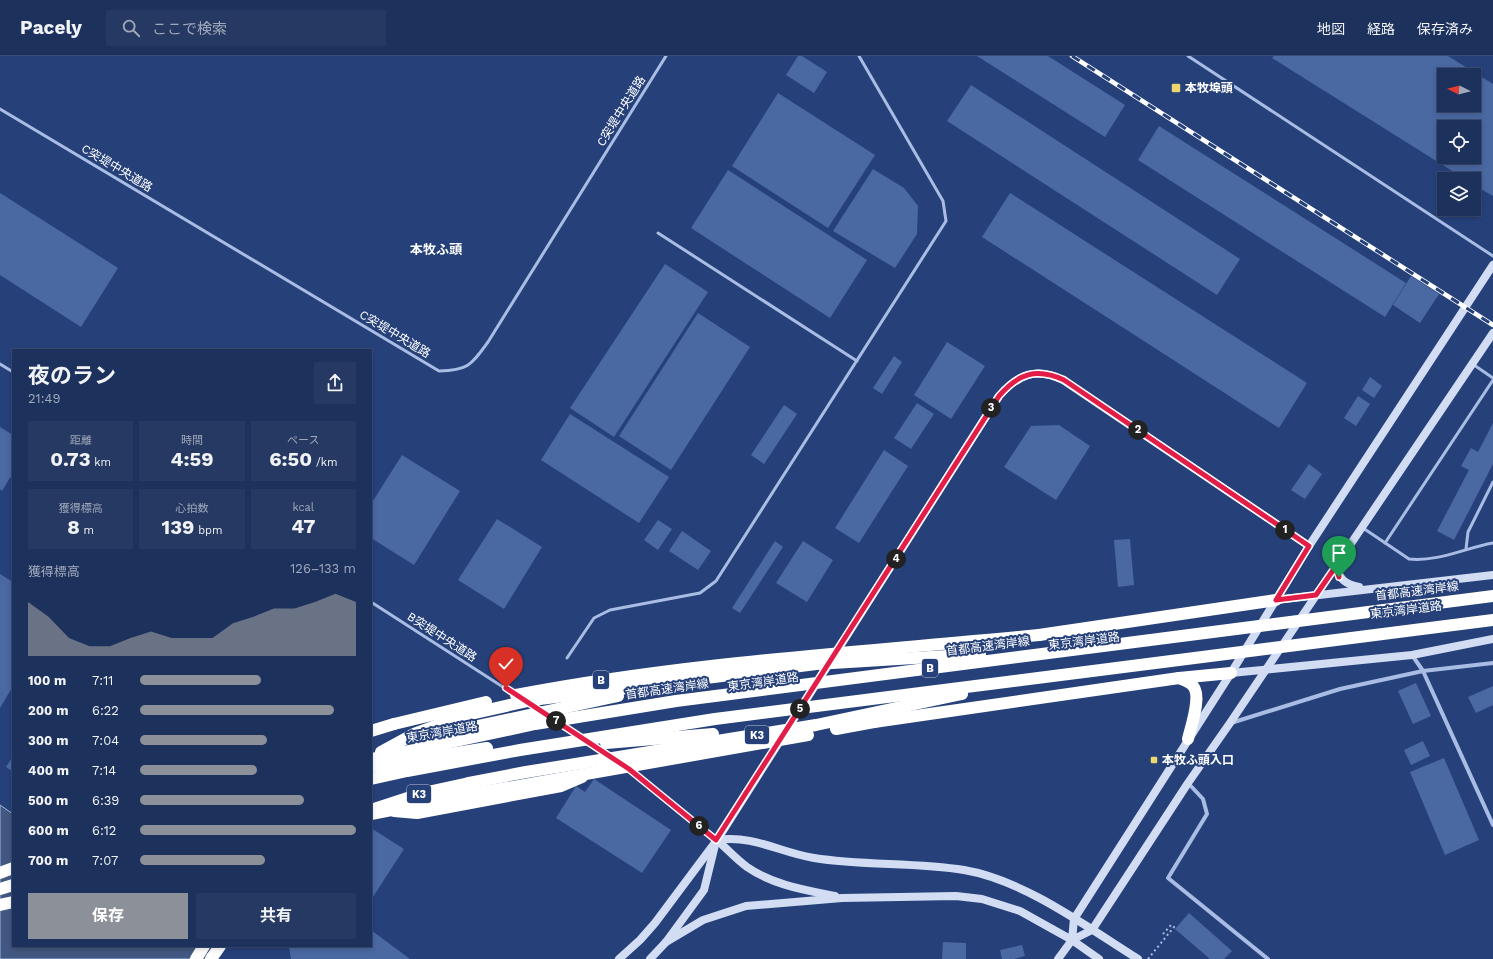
<!DOCTYPE html>
<html lang="ja">
<meta charset="utf-8">
<style>
:root{--surface:#1c315c;--page:#253962;--text:#f1f3f6;--muted:#a0a9bb;--line:#3a4c72;--accent:#8c9099}
body{margin:0;font-family:"Work Sans","Noto Sans JP",sans-serif;background:var(--page);color:var(--text);height:100vh;display:flex;flex-direction:column;font-size:15px;white-space:nowrap}
*{box-sizing:border-box;margin:0}
p{font-size:13px;color:var(--muted)}
.icon{flex:none;width:22px;height:22px;fill:none;stroke:currentColor;stroke-width:2;stroke-linecap:round;stroke-linejoin:round}
.map{position:relative;flex:1;overflow:hidden}
.side{position:absolute;left:12px;top:293px;width:360px;height:598px;display:flex;flex-direction:column;background:var(--surface);border-radius:0px;box-shadow:0 2px 6px #0003,0 0 0 1px var(--line)}
.side>*{flex:none}
.needle{width:26px;rotate:276deg}
.buttons{position:absolute;left:1437px;top:12px;display:grid;gap:8px}
.buttons a{display:grid;place-items:center;width:44px;height:44px;border-radius:0px;background:var(--surface);box-shadow:0 2px 6px #0003,0 0 0 1px var(--line);font-size:20px}
.pin{position:absolute;display:grid;place-items:center;width:34px;height:34px;color:#fff;margin:-41px -17px;border-radius:50% 50% 50% 0;rotate:-45deg;box-shadow:0 0 4px #0007}
.pin .icon{rotate:45deg}
.km{position:absolute;width:20px;height:20px;margin:-10px;border-radius:50%;background:#222;color:#fff;font-size:11px;line-height:20px;text-align:center}
.round{display:grid;place-items:center;flex:none;width:42px;height:42px;border-radius:0px;background:var(--page)}
.overview{display:flex;align-items:center;justify-content:space-between;height:68px;padding:0 16px}
h1{font-size:22px;font-weight:700;line-height:30px}
.stats{display:grid;grid-template-columns:repeat(3,1fr);gap:6px;height:68px;padding:4px 16px}
.stats div{display:grid;align-content:center;border-radius:0px;background:var(--page);text-align:center}
.stats b{font-size:20px;font-weight:700}
.stats small{font-size:11px;font-weight:400}
.stats p{font-size:11px}
.chart{height:112px;padding:8px 16px}
.chart p{display:flex;justify-content:space-between}
.chart svg{width:100%;height:72px;margin-top:4px;fill:var(--accent);opacity:.7}
.button{display:flex;gap:8px;margin-top:auto;padding:8px 16px}
.button a{flex:1;height:46px;border-radius:0px;background:var(--accent);color:#fff;font-size:16px;font-weight:700;line-height:46px;text-align:center}
.button a+a{background:var(--page);color:var(--text)}
ul{padding:0 16px;list-style:none;font-size:13px}
li{display:grid;grid-template-columns:64px 48px 1fr;align-items:center;height:30px}
li i{height:10px;border-radius:5px;background:var(--accent)}
header{display:flex;align-items:center;gap:24px;box-sizing:border-box;height:56px;padding:0 20px;background:var(--surface);border-bottom:1px solid var(--line)}
header strong{font-size:19px}
nav{display:flex;gap:22px;margin-inline-start:auto;font-size:14px}
.search{width:280px;height:36px;background:var(--page);display:flex;align-items:center;gap:10px;box-sizing:border-box;padding:0 14px;border-radius:0px;color:var(--muted);font-size:15px}
.map>svg:first-child{display:block}
.water{fill:#425781;stroke:#9eb7e4}
.building{fill:#4a68a1;fill-rule:evenodd}
.lines{fill:none;stroke-linecap:round;stroke-linejoin:round}
.path{stroke:#a9bde4;stroke-width:2;stroke-dasharray:2 3;stroke-linecap:butt}
.lane{stroke:#a9bde4;stroke-width:3}
.street{stroke:#a9bde4;stroke-width:4}
.secondary{stroke:#d2ddf4;stroke-width:8}
.highway{stroke:#fff;stroke-width:12}
.rail-casing{stroke:#fff;stroke-width:4.5}
.rail{stroke:#26417a;stroke-width:3;stroke-dasharray:9;stroke-linecap:butt}
.highway-bridge{stroke:#fff;stroke-width:12}
.route-casing{stroke:#fff;stroke-width:8}
.route{stroke:#e11d48;stroke-width:5}
.poi-dot{fill:#edd66e;stroke:#26417a;stroke-width:1.5}
.labels{text-anchor:middle;dominant-baseline:central;stroke-width:4;stroke-linejoin:round;paint-order:stroke}
.shield{fill:#26417a;stroke:#bec6d7;stroke-width:1}
.shield-label{font-size:11px;font-weight:bold;fill:#fff}
.poi-label{font-size:12px;font-weight:bold;fill:#fff;stroke:#26417a;text-anchor:start}
.street-label{font-size:12px;fill:#fff;stroke:#26417a}
.neighbourhood-label{font-size:13px;font-weight:bold;fill:#fff;stroke:#26417a}
</style>
<header>
<strong>Pacely</strong>
<div class="search"><svg class="icon" aria-label="search" viewBox="0 0 24 24"><circle cx="10" cy="10" r="6"/><path d="M15 15l6 6"/></svg>ここで検索</div>
<nav><a>地図</a><a>経路</a><a>保存済み</a></nav>
</header>
<div class="map">
<svg width="1493" height="903" viewBox="0 0 1493 903">
<rect width="100%" height="100%" fill="#26417a"/>
<polygon class="water" points="0,749 13,758 13,890 197,890 215,903 0,903"/>
<g class="building">
<polygon points="798,0 802,0 827,16 814,37 786,19"/>
<polygon points="977,0 1048,0 1125,49 1105,81"/>
<path d="M1274,0h174l45,28v112l-19,-11v-6h-9l-193,-121zM1444,19h30v30h-30zM1444,71h30v30h-30z"/>
<polygon points="971,29 1240,203 1217,239 947,65"/>
<polygon points="778,37 875,99 828,172 732,110"/>
<polygon points="1159,70 1406,227 1385,261 1138,104"/>
<polygon points="873,113 904,132 918,150 917,178 895,212 833,175"/>
<polygon points="728,114 867,204 830,262 691,172"/>
<polygon points="0,137 118,212 81,271 0,219"/>
<polygon points="1010,137 1307,327 1279,372 982,181"/>
<polygon points="665,208 708,236 614,381 570,352"/>
<polygon points="1411,220 1439,238 1420,267 1393,249"/>
<polygon points="698,257 750,291 671,414 619,380"/>
<polygon points="947,286 985,310 951,363 914,339"/>
<polygon points="894,300 902,306 882,338 873,332"/>
<polygon points="1370,321 1382,330 1374,342 1362,334"/>
<polygon points="1358,340 1370,348 1356,370 1344,362"/>
<polygon points="917,347 934,358 911,393 894,382"/>
<polygon points="784,349 797,358 764,408 751,399"/>
<polygon points="570,358 669,421 639,467 541,404"/>
<polygon points="1493,367 1493,408 1454,484 1437,475 1469,414 1461,410 1471,392 1478,396"/>
<polygon points="1059,369 1090,390 1056,444 1004,411 1031,370"/>
<polygon points="0,371 13,379 13,417 2,435 0,433"/>
<polygon points="884,394 908,410 859,487 835,472"/>
<polygon points="402,399 460,435 414,509 371,482 371,448"/>
<polygon points="1309,408 1322,418 1305,443 1291,434"/>
<polygon points="497,463 542,491 504,553 458,524"/>
<polygon points="658,464 672,473 658,494 644,484"/>
<polygon points="682,475 711,495 698,514 669,495"/>
<polygon points="1130,483 1134,529 1118,531 1114,484"/>
<polygon points="775,485 783,491 740,557 732,552"/>
<polygon points="803,485 833,504 807,546 776,527"/>
<polygon points="0,518 13,526 13,630 0,652"/>
<polygon points="1416,627 1431,660 1413,668 1398,635"/>
<polygon points="1493,630 1493,649 1476,657 1468,641"/>
<polygon points="1423,685 1430,700 1411,709 1404,694"/>
<polygon points="13,700 13,716 6,711"/>
<polygon points="1444,702 1479,784 1445,799 1410,716"/>
<polygon points="594,723 671,774 642,817 556,762 576,730 585,736"/>
<polygon points="371,772 404,793 371,844"/>
<polygon points="1189,857 1232,895 1224,903 1210,903 1175,873"/>
<polygon points="371,874 410,903 291,903 289,890 371,890"/>
<polygon points="943,886 966,887 966,903 942,903"/>
<polygon points="1022,889 1025,900 1014,903 1002,903 1000,894"/>
</g>
<g class="lines">
<polyline class="path" points="1148,903 1174,871 1171,869 1163,878"/>
<g class="lane">
<polyline points="1188,0 1493,200"/>
<path d="M0,53l439,262c30,-1 32,-6 49,-29l178,-286"/>
<polyline points="658,177 857,305"/>
<polyline points="0,308 13,316"/>
<polyline points="1474,309 1493,322"/>
<path d="M1363,472l46,31c29,3 56,-11 84,-16"/>
<polyline points="1385,487 1493,324"/>
<polyline points="1466,493 1468,476 1493,426"/>
<polyline points="371,546 514,638"/>
<polyline points="567,602 594,562 610,554 700,537 716,525 946,165 943,145 859,0"/>
<polyline points="561,668 580,680"/>
<polyline points="590,686 608,699"/>
<polyline points="631,714 716,784"/>
</g>
<g class="street">
<polyline points="1412,599 1423,615 1493,769"/>
<polyline points="1231,667 1340,633 1423,615 1493,607"/>
<polyline points="1188,727 1203,743 1207,758 1168,822 1268,903"/>
</g>
<g class="secondary">
<path d="M1336,510c4,14 9,18 23,21"/>
<polyline points="1276,544 1493,519"/>
<polyline points="1231,617 1412,599 1493,583"/>
<path d="M717,784c38,-5 61,12 97,18 49,8 101,4 150,12 60,10 123,57 174,89"/>
<path d="M717,784c10,9 19,19 30,27 26,18 58,23 88,29"/>
<polyline points="1072,884 1074,863 1231,617 1309,490 1493,209"/>
<polyline points="666,886 703,864 746,850 842,842 956,840 982,843 1020,855 1072,884 1099,903"/>
<path d="M619,903l21,-19 15,-17 62,-83 282,-444c19,-22 37,-29 64,-16l246,166"/>
<polyline points="650,903 666,886 704,834 715,789"/>
<polyline points="1058,903 1072,884 1092,874 1188,727 1230,667 1493,277"/>
</g>
<g class="highway">
<polyline points="1039,579 1276,544"/>
<path d="M1179,622c4,2 11,4 14,8 9,10 -2,40 -5,53"/>
<polyline points="874,666 1179,622 1231,617"/>
<polyline points="371,675 394,668"/>
<polyline points="371,754 423,737 469,727"/>
<polyline points="394,755 417,757 561,730 582,721"/>
<polyline points="0,817 13,812"/>
<polyline points="0,833 13,829"/>
<polyline points="0,849 13,846"/>
<polyline points="196,903 204,890"/>
<polyline points="211,903 220,890"/>
</g>
<g class="rail-casing">
<polyline id="rail" points="1072,0 1493,269"/>
</g>
<use href="#rail" class="rail"/>
<g class="highway-bridge">
<path d="M516,639c172,-33 348,-43 523,-60"/>
<polyline points="394,668 486,646"/>
<polyline points="836,673 874,666"/>
<polyline points="417,683 618,640"/>
<polyline points="606,687 713,678"/>
<polyline points="381,696 414,678 466,659 532,644 816,608 980,598"/>
<polyline points="371,703 535,668 676,645 1493,540"/>
<polyline points="371,711 487,692"/>
<polyline points="371,723 407,715 520,694 715,663 1493,564"/>
<polyline points="469,727 526,716 816,669 962,638"/>
<polyline points="371,758 478,737 808,679"/>
</g>
</g>
<g class="lines">
<g class="route-casing">
<path id="route" d="M506,632l123,81 87,71 283,-444c19,-22 37,-29 65,-16l245,166 -33,54 40,-5 20,-29 3,11"/>
</g>
<use href="#route" class="route"/>
</g>
<g class="poi-dot">
<rect x="1171" y="27" width="10" height="10" rx="2"/>
<rect x="1150" y="700" width="8" height="8" rx="2"/>
</g>
<g class="labels">
<g class="shield">
<rect x="922" y="603" width="16" height="18" rx="3"/>
<rect x="593" y="615" width="16" height="18" rx="3"/>
<rect x="745" y="670" width="24" height="18" rx="3"/>
<rect x="407" y="729" width="24" height="18" rx="3"/>
</g>
<g class="shield-label">
<text x="930" y="612">B</text>
<text x="601" y="624">B</text>
<text x="757" y="679">K3</text>
<text x="419" y="738">K3</text>
</g>
<g class="poi-label">
<text x="1185" y="32">本牧埠頭</text>
<text x="1162" y="704">本牧ふ頭入口</text>
</g>
<g class="street-label">
<text transform="translate(621 55) rotate(-58)">C突堤中央道路</text>
<text transform="translate(117 112) rotate(31)">C突堤中央道路</text>
<text transform="translate(395 278) rotate(31)">C突堤中央道路</text>
<text transform="translate(1417 535) rotate(-7)">首都高速湾岸線</text>
<text transform="translate(1406 554) rotate(-7)">東京湾岸道路</text>
<text transform="translate(442 581) rotate(33)">B突堤中央道路</text>
<text transform="translate(1084 585) rotate(-7)">東京湾岸道路</text>
<text transform="translate(988 590) rotate(-7)">首都高速湾岸線</text>
<text transform="translate(763 626) rotate(-8)">東京湾岸道路</text>
<text transform="translate(667 633) rotate(-8)">首都高速湾岸線</text>
<text transform="translate(442 676) rotate(-10)">東京湾岸道路</text>
</g>
<g class="neighbourhood-label">
<text x="436" y="193">本牧ふ頭</text>
</g>
</g>
</svg>
<div class="buttons">
<a><svg class="needle" viewBox="-14 -14 28 28"><path d="M0-13l5 13h-10z" fill="#e53935"/><path d="M0 13l5-13h-10z" fill="#a0a9bb"/></svg></a>
<a><svg class="icon" aria-label="locate" viewBox="0 0 24 24"><circle cx="12" cy="12" r="6"/><path d="M12 2v4M12 18v4M2 12h4M18 12h4"/></svg></a>
<a><svg class="icon" aria-label="layers" viewBox="0 0 24 24"><path d="M12 4l9 5-9 5-9-5zM3 14l9 5 9-5"/></svg></a>
</div>
<div class="pin" style="left:1339px;top:521px;background:#1e9e55"><svg class="icon" aria-label="arrive" viewBox="0 0 24 24"><path d="M6 21V4h12l-3 4 3 4H6"/></svg></div>
<div class="pin" style="left:506px;top:632px;background:#d93025"><svg class="icon" aria-label="check" viewBox="0 0 24 24"><path d="M5 12l5 5 9-10"/></svg></div>
<b class="km" style="left:1285px;top:474px">1</b>
<b class="km" style="left:1138px;top:374px">2</b>
<b class="km" style="left:991px;top:352px">3</b>
<b class="km" style="left:896px;top:503px">4</b>
<b class="km" style="left:800px;top:653px">5</b>
<b class="km" style="left:699px;top:770px">6</b>
<b class="km" style="left:556px;top:665px">7</b>
<section class="side">
<div class="overview"><div><h1>夜のラン</h1><p>21:49</p></div><a class="round"><svg class="icon" aria-label="share" viewBox="0 0 24 24"><path d="M12 15V3M7 8l5-5 5 5M5 13v7h14v-7"/></svg></a></div>
<div class="stats">
<div><p>距離</p><b>0.73<small> km</small></b></div>
<div><p>時間</p><b>4:59</b></div>
<div><p>ペース</p><b>6:50<small> /km</small></b></div>
</div>
<div class="stats">
<div><p>獲得標高</p><b>8<small> m</small></b></div>
<div><p>心拍数</p><b>139<small> bpm</small></b></div>
<div><p>kcal</p><b>47</b></div>
</div>
<div class="chart"><p><span>獲得標高</span>126–133 m</p>
<svg viewBox="0 0 160 44" preserveAspectRatio="none"><path d="M0 44V11L10 20L20 33L30 38L40 38L50 33L60 29L70 33L80 33L90 33L100 24L110 20L120 15L130 15L140 11L150 6L160 11V44z"/></svg>
</div>
<ul>
<li><b>100 m</b>7:11<i style="width:56%"></i></li>
<li><b>200 m</b>6:22<i style="width:90%"></i></li>
<li><b>300 m</b>7:04<i style="width:59%"></i></li>
<li><b>400 m</b>7:14<i style="width:54%"></i></li>
<li><b>500 m</b>6:39<i style="width:76%"></i></li>
<li><b>600 m</b>6:12<i style="width:100%"></i></li>
<li><b>700 m</b>7:07<i style="width:58%"></i></li>
</ul>
<div class="button"><a>保存</a><a>共有</a></div>
</section>
</div>
